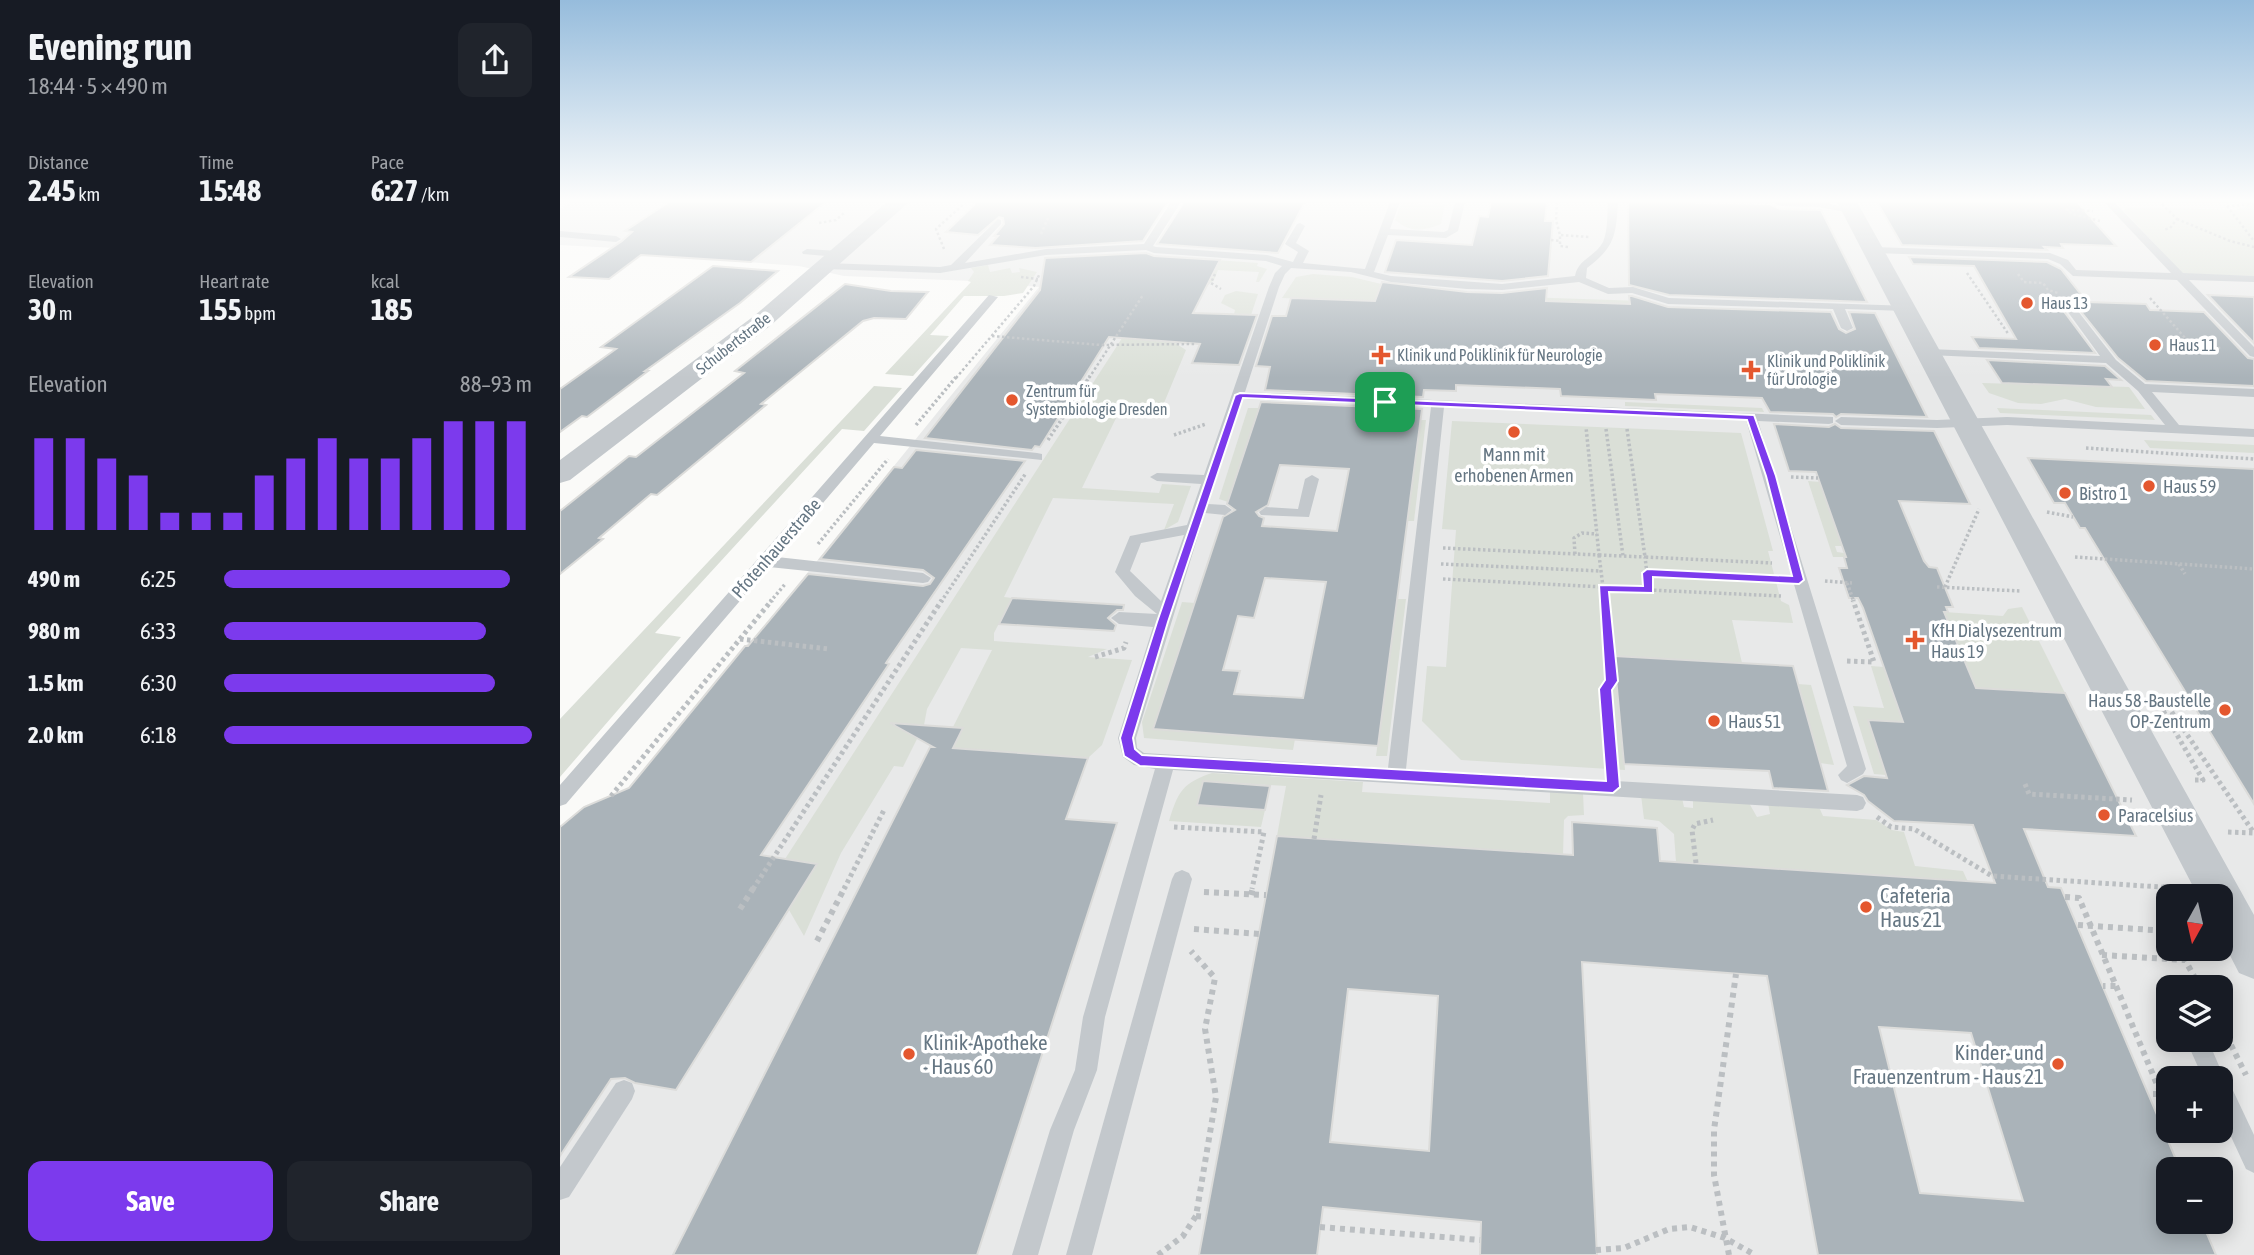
<!DOCTYPE html>
<meta charset="utf-8">
<style>
:root{--surface:#171b24;--page:#20242c;--text:#f1f3f6;--muted:#9ea1a6;--accent:#7c3aed}
body{margin:0;font-family:"Asap Condensed",sans-serif;background:var(--page);color:var(--text);height:100vh;display:flex;flex-direction:column;font-size:26px;white-space:nowrap}
*{box-sizing:border-box;margin:0}
p{font-size:23px;color:var(--muted)}
.icon{flex:none;width:38px;height:38px;fill:none;stroke:currentColor;stroke-width:2;stroke-linecap:round;stroke-linejoin:round}
.map{position:relative;flex:1;overflow:hidden}
.panel{display:flex;flex-direction:column;background:var(--surface);width:560px}
.panel>*{flex:none}
.needle{width:46px;rotate:188deg}
.fabs{position:absolute;left:1596px;top:884px;display:grid;gap:14px}
.fabs a{display:grid;place-items:center;width:77px;height:77px;border-radius:14px;background:var(--surface);box-shadow:0 4px 18px #0003;font-size:35px}
.pin{position:absolute;display:grid;place-items:center;width:60px;height:60px;color:#fff;margin:-30px;border-radius:14px;box-shadow:0 4px 10px #0006}
.round{display:grid;place-items:center;flex:none;width:74px;height:74px;border-radius:14px;background:var(--page)}
.overview{display:flex;align-items:center;justify-content:space-between;height:119px;padding:0 28px}
h1{font-size:38px;font-weight:700;line-height:52px}
.figures{display:grid;grid-template-columns:repeat(3,1fr);gap:10px;height:119px;padding:7px 28px}
.figures div{display:grid;align-content:center}
.figures b{font-size:30px;font-weight:700}
.figures small{font-size:19px;font-weight:400}
.figures p{font-size:19px}
.chart{height:196px;padding:14px 28px}
.chart p{display:flex;justify-content:space-between}
.chart svg{width:100%;height:126px;margin-top:7px;stroke:var(--accent);stroke-width:6}
.action{display:flex;gap:14px;margin-top:auto;padding:14px 28px}
.action a{flex:1;height:80px;border-radius:14px;background:var(--accent);color:#fff;font-size:28px;font-weight:700;line-height:80px;text-align:center}
.action a+a{background:var(--page);color:var(--text)}
ul{padding:0 28px;list-style:none;font-size:23px}
li{display:grid;grid-template-columns:112px 84px 1fr;align-items:center;height:52px}
li i{height:18px;border-radius:9px;background:var(--accent)}
main{display:flex;flex:1;min-height:0}
.map>svg:first-child{display:block}
.built{fill:#e8e9e9;fill-rule:evenodd}
.green{fill:#dadfd7}
.building{fill:#aab3b9;stroke:#dcdcda;stroke-width:2;fill-rule:evenodd}
.lines{fill:none;stroke-linecap:round;stroke-linejoin:round}
.path-far3{stroke:#bbbfc2;stroke-width:2.5;stroke-dasharray:2.5 2.5;stroke-linecap:butt}
.path-far2{stroke:#bbbfc2;stroke-width:3.5;stroke-dasharray:2.5 2.5;stroke-linecap:butt}
.path-far1{stroke:#bbbfc2;stroke-width:5;stroke-dasharray:3.5 3.5;stroke-linecap:butt}
.path{stroke:#bbbfc2;stroke-width:6;stroke-dasharray:5 5;stroke-linecap:butt}
.lane{fill:#c3c8cc;fill-rule:evenodd}
.street{fill:#c3c8cc;fill-rule:evenodd}
.route{fill:#7c3aed;stroke:#fff;stroke-width:2;fill-rule:evenodd}
.poi-dot{fill:#e4572e;stroke:#fff;stroke-width:2.5}
.labels{text-anchor:middle;dominant-baseline:central;stroke-width:7;stroke-linejoin:round;paint-order:stroke}
.far-poi-label{font-size:16px;fill:#657683;stroke:#fff;text-anchor:start}
.far-street-label{font-size:16px;fill:#657683;stroke:#fff}
.poi-label{font-size:18px;fill:#657683;stroke:#fff;text-anchor:start}
.street-label{font-size:18px;fill:#657683;stroke:#fff}
.near-poi-label{font-size:21px;fill:#657683;stroke:#fff;text-anchor:start}
</style>
<main>
<section class="panel">
<div class="overview"><div><h1>Evening run</h1><p>18:44 · 5 × 490 m</p></div><a class="round"><svg class="icon" aria-label="share" viewBox="0 0 24 24"><path d="M12 15V3M7 8l5-5 5 5M5 13v7h14v-7"/></svg></a></div>
<div class="figures">
<div><p>Distance</p><b>2.45<small> km</small></b></div>
<div><p>Time</p><b>15:48</b></div>
<div><p>Pace</p><b>6:27<small> /km</small></b></div>
</div>
<div class="figures">
<div><p>Elevation</p><b>30<small> m</small></b></div>
<div><p>Heart rate</p><b>155<small> bpm</small></b></div>
<div><p>kcal</p><b>185</b></div>
</div>
<div class="chart"><p><span>Elevation</span>88–93 m</p>
<svg viewBox="0 0 160 44" preserveAspectRatio="none"><path d="M5 44V12M15 44V12M25 44V19M35 44V25M45 44V38M55 44V38M65 44V38M75 44V25M85 44V19M95 44V12M105 44V19M115 44V19M125 44V12M135 44V6M145 44V6M155 44V6"/></svg>
</div>
<ul>
<li><b>490 m</b>6:25<i style="width:93%"></i></li>
<li><b>980 m</b>6:33<i style="width:85%"></i></li>
<li><b>1.5 km</b>6:30<i style="width:88%"></i></li>
<li><b>2.0 km</b>6:18<i style="width:100%"></i></li>
</ul>
<div class="action"><a>Save</a><a>Share</a></div>
</section>
<div class="map">
<svg width="1694" height="1255" viewBox="0 0 1694 1255">
<rect width="100%" height="100%" fill="#fafaf8"/>
<path class="built" d="M11,202h1683v1053h-1694v-382l185,-227 12,-11 282,-348 -67,-6 -128,-5 -45,-10 -132,-10 4,-5 -111,-6v-36zM1608,896h53v52h-53zM1608,987h53v53h-53zM1608,1078h53v52h-53zM1608,1169h53v53h-53z"/>
<g class="green">
<path d="M842,202l30,3 1,-3 12,2 -4,20c-17,7 -31,9 -46,-4z"/>
<polygon points="1682,202 1694,202 1694,276 1623,274 1563,210 1570,207 1676,210 1687,206"/>
<polygon points="584,255 698,263 697,266 707,269 699,282 696,282 699,272 658,270 654,280 585,340 605,342 613,327 621,327 615,343 626,350 599,415 558,414 522,488 599,493 602,484 631,486 618,522 604,530 614,504 493,498 444,597 452,598 434,633 434,641 547,649 528,657 572,660 542,745 528,758 393,748 402,728 393,727 432,650 401,648 367,709 364,725 343,767 334,766 281,853 244,936 229,910 257,865 225,859 566,332"/>
<polygon points="428,265 430,272 450,268 452,273 460,272 459,268 477,272 463,293 444,296 404,296 370,335 389,336 353,376 325,374 411,282 408,281 414,272 411,268"/>
<polygon points="753,274 792,277 834,287 903,295 1082,301 1080,307 1030,303 819,302 722,298 736,277"/>
<polygon points="676,291 698,294 691,315 674,314 675,310 661,303 665,295"/>
<polygon points="1422,383 1569,387 1585,409 1536,407 1505,399 1481,404 1458,403 1429,393"/>
<polygon points="314,386 342,388 304,431 282,429 95,633 121,637 0,777 0,719"/>
<polygon points="1065,402 1202,408 1204,412 1065,406"/>
<polygon points="688,408 699,408 668,502 659,499"/>
<polygon points="1437,408 1591,415 1595,420 1440,413"/>
<polygon points="860,420 866,420 854,521 847,521"/>
<polygon points="892,421 1181,433 1213,551 1208,551 1221,601 1229,605 1233,623 1172,620 1182,663 1055,656 1065,770 901,760 862,721 867,666 886,667 896,530 882,529"/>
<polygon points="1584,440 1694,445 1694,453 1590,448"/>
<polygon points="1248,481 1260,482 1282,546 1275,546 1277,552 1284,553 1286,557 1273,557"/>
<polygon points="837,599 846,599 827,756 816,756"/>
<polygon points="622,602 635,603 594,729 735,739 733,750 584,738 582,722"/>
<polygon points="1462,607 1505,693 1416,688 1384,612 1443,616 1448,609"/>
<polygon points="1311,666 1324,667 1343,722 1309,720 1326,775 1314,774 1293,706 1324,708"/>
<polygon points="1238,684 1251,685 1274,765 1260,763"/>
<path d="M652,773l151,9 -1,10 188,11v-12l33,2 1,22 -16,1 -4,4 -1,35 -286,-19 9,-50 -83,-5 -6,24 68,5 -4,17 -92,-6c9,-29 13,-38 43,-48z"/>
<polygon points="1081,795 1122,798 1124,807 1133,808 1133,799 1189,803 1197,817 1210,814 1208,803 1259,807 1263,816 1316,820 1332,830 1344,832 1355,866 1403,871 1408,882 1116,862 1114,834 1099,821 1084,819"/>
</g>
<g class="building">
<polygon points="109,202 266,202 191,262 81,255 49,279 9,277 62,241 72,232 65,231"/>
<polygon points="417,202 608,202 583,241 476,248 430,245 438,236 434,236 444,224 443,218 439,217 418,235 386,232"/>
<polygon points="624,202 745,202 718,253 597,244"/>
<polygon points="931,202 987,202 985,221 993,221 988,276 942,281 825,272 836,240 912,245 919,216 928,217"/>
<polygon points="1068,202 1210,204 1220,209 1261,210 1307,302 1109,295 1069,285"/>
<polygon points="1317,202 1517,202 1556,246 1501,244 1503,248 1484,247 1487,250 1342,245"/>
<polygon points="586,253 594,256 660,260 633,313 697,315 679,365 632,363 640,344 549,337 480,447 475,446 472,450 365,438 480,290 485,258"/>
<polygon points="1349,257 1487,262 1501,269 1527,302 1586,304 1590,310 1644,312 1688,358 1694,359 1694,386 1586,381 1558,358 1514,303 1506,303 1503,310 1535,353 1419,348 1412,337 1456,339 1414,266 1353,264"/>
<polygon points="153,266 218,271 180,303 85,371 88,371 27,417 22,416 0,432 0,389 56,349 41,347"/>
<polygon points="822,282 907,292 942,293 987,288 986,301 1070,304 1069,296 1072,296 1108,307 1271,312 1279,329 1286,333 1295,329 1289,312 1315,313 1367,417 1281,414 1276,417 1273,414 1210,412 1202,398 1095,394 1096,400 1001,396 1000,389 896,385 896,391 864,390 863,397 705,390 710,367 696,366 712,316 726,316 731,298 815,301"/>
<polygon points="285,284 331,291 368,292 346,319 314,318 303,321 201,404 206,405 97,495 91,494 39,538 43,539 0,574 0,511 69,456 76,457 184,373 175,371"/>
<polygon points="1648,295 1694,297 1694,343 1664,312"/>
<polygon points="1427,360 1545,366 1561,380 1546,379 1552,387 1442,383"/>
<path d="M701,402l161,7 -44,337 -225,-17 70,-212 12,-7 -8,-6zM720,465l69,4 -12,62 -75,-5 2,-8 -5,-2 -3,-4 12,-7zM705,578l61,4 -23,116 -69,-4 6,-23 -17,-1 15,-54 16,2z"/>
<path d="M1214,424l55,3 6,-3 6,4 93,3 36,73 -71,-3 25,60 5,6 8,1 16,39h-7l2,5h-4l32,76 89,5 71,143 -112,-7 24,58 13,1 119,281h-12v53h34l14,33h-398l-51,-279 -185,-14 15,293h-117l1,-33 -158,-15 -6,48h-118l78,-419 296,19 -1,-33 85,6 3,33 335,22 -22,-58 -79,-4 -26,-20 -4,-6 -17,-10 17,-9 23,2 -19,-58 35,2 -40,-114 -5,-10h-9l-10,-30h8l-3,-11h2l-30,-85 -27,-1zM788,989l90,7 -9,155 -99,-9zM1319,1027l92,6 52,168 -103,-8z"/>
<polygon points="356,450 465,461 326,663 329,664 201,855 257,864 116,1090 75,1083 65,1078 51,1079 0,1156 0,827 24,807 69,788 185,646 188,646 248,574 363,586 370,584 374,578 363,570 260,559 334,467 342,468"/>
<polygon points="1468,458 1694,469 1694,804 1525,528 1520,528 1505,503 1494,503"/>
<polygon points="452,598 564,605 563,610 557,610 548,618 556,625 554,631 439,624"/>
<polygon points="1054,656 1233,666 1268,791 1213,788 1209,771 1064,764"/>
<polygon points="330,723 403,728 393,748 528,758 506,819 557,823 417,1255 113,1255 370,747 373,747"/>
<polygon points="643,781 710,786 705,810 637,805"/>
</g>
<g class="lines">
<g class="path-far3">
<polyline points="997,202 996,220 1000,235"/>
<polyline points="1498,202 1512,214 1540,221"/>
<polyline points="1602,204 1617,219 1610,228 1603,230"/>
<polyline points="1667,206 1694,241"/>
<polyline points="1667,206 1694,204"/>
<polyline points="1507,210 1533,211"/>
<polyline points="1617,219 1670,241 1694,247"/>
<polyline points="259,223 276,220 284,213"/>
<polyline points="481,234 489,216"/>
<polyline points="991,240 1000,241"/>
<polyline points="1008,247 1000,246 1000,235 1029,237"/>
<polyline points="384,249 376,229 406,202"/>
<polyline points="1407,273 1449,335"/>
<polyline points="655,274 651,283 661,289"/>
<polyline points="1458,274 1464,282 1483,283 1488,290 1498,293"/>
<polyline points="461,277 478,279"/>
<polyline points="1590,298 1633,347 1661,348"/>
<polyline points="432,336 541,345 636,344"/>
<polyline points="396,378 474,286 480,273"/>
<polyline points="529,378 583,295"/>
</g>
<g class="path-far2">
<polyline points="356,425 397,376"/>
<polyline points="1046,429 1063,556"/>
<polyline points="1067,429 1085,557 1212,563"/>
<polyline points="614,435 646,424"/>
<polyline points="488,440 530,376"/>
<polyline points="1526,448 1694,459"/>
<polyline points="1231,477 1258,478"/>
<polyline points="1487,512 1513,517"/>
<polyline points="258,544 328,459"/>
<polyline points="883,548 1039,555 1026,427"/>
<polyline points="1015,554 1014,538 1022,533 1037,534"/>
<polygon points="1039,555 1085,557 1089,590 1043,587"/>
<polyline points="1515,557 1694,569"/>
<polyline points="881,564 1041,571"/>
<polyline points="1619,564 1625,574"/>
<polyline points="1087,573 1218,579"/>
<polyline points="883,579 1043,587 1044,602"/>
<polyline points="1265,581 1292,583"/>
<polyline points="1287,583 1294,602"/>
<polyline points="1377,587 1460,591"/>
<polyline points="1385,587 1419,509"/>
<polyline points="1089,590 1221,596"/>
<polyline points="210,602 226,583"/>
<polyline points="381,602 466,473"/>
</g>
<g class="path-far1">
<polyline points="1044,600 1052,682 1045,689 1051,765"/>
<polyline points="180,639 269,649"/>
<polyline points="535,657 564,648 566,642"/>
<polyline points="1287,661 1314,662 1293,600"/>
<polyline points="1635,780 1643,780 1601,707 1609,708 1694,833"/>
<polyline points="1465,784 1469,794 1572,800"/>
<polyline points="51,796 212,600"/>
<polyline points="1317,817 1331,827 1354,829 1432,876 1616,888"/>
<polyline points="614,827 704,832 692,889"/>
<polyline points="1668,832 1693,833"/>
<polyline points="754,839 761,795"/>
<polyline points="1136,863 1132,830 1135,824 1153,820"/>
<polyline points="193,889 382,600"/>
<polyline points="284,889 324,810"/>
</g>
<g class="path">
<polyline points="1603,887 1616,888"/>
<polyline points="644,892 706,895"/>
<polyline points="691,895 693,887"/>
<polyline points="1505,897 1519,898 1556,986 1543,986"/>
<polyline points="180,909 194,887"/>
<polyline points="1518,925 1608,931"/>
<polyline points="634,929 699,934"/>
<polyline points="257,941 285,887"/>
<polyline points="1542,955 1625,960 1640,987"/>
<polyline points="1556,986 1601,1094 1588,1094"/>
<polyline points="1661,1024 1666,1034"/>
<polyline points="1671,1045 1686,1075"/>
<polyline points="636,1216 646,1217"/>
<polyline points="760,1227 920,1240"/>
<polyline points="1036,1250 1064,1248 1109,1229 1130,1227 1165,1238 1195,1255"/>
<polyline points="598,1255 623,1236 636,1216 656,1097 645,1029 655,978 631,951"/>
<polyline points="1169,1255 1154,1175 1154,1130 1176,974"/>
</g>
<g class="lane">
<path d="M611,202h10l-28,44 3,1 111,8 26,7 5,-10 -13,-8 12,-20 3,-1 5,3 -9,17 13,8 -6,12 62,6 25,-67h10l-10,27 54,3 4,-2 7,-28h10l-7,29 -12,7 -58,-3 -14,37 17,4 111,8 73,-8c3,-17 20,-19 28,-34 5,-12 4,-27 5,-40h10c-2,33 -3,45 -31,66l-1,10 23,10 24,-1 36,11 241,8v4l-4,1 -61,-2 8,19 -6,3 -6,-3 -8,-19 -165,-5 -36,-11 -24,1 -29,-12 -77,8 -35,-1 -76,-7 -40,-10 -60,-4 -6,6 -6,13 -34,105 588,25v6l-4,1 -71,-3 108,348 -3,5 -16,9 -6,-3 -3,-5 9,-9 -101,-346 -302,-13 -38,362 451,26 6,2 3,6 -3,6 -6,2 -684,-41 -68,247 -8,53 -23,60 -36,125h-26l38,-125 25,-60 8,-53 72,-248 -21,-4 -11,-8 -5,-19 35,-111 -34,-3 -8,-6 8,-6 38,2 -22,-18 -20,-24 15,-36 57,-11 14,-41 -44,-3 -7,-4 7,-4 47,2 65,-188 6,-14 7,-7 -16,-5 -112,-8 -8,-3 -100,5 -106,18 -115,-4 -5,-3 5,-3 115,4 11,-2 47,-46 3,1v4l-36,39 81,-14 98,-5zM683,399l188,8 -43,361 -244,-15 -7,-5 -1,-10 69,-225 20,2 7,-5 -7,-5 -17,-1zM624,535l-23,66 -31,-30 11,-28z"/>
<polygon points="1263,202 1297,210 1292,213 1258,207 1220,206 1215,203"/>
<polygon points="1544,202 1554,202 1623,273 1694,276 1694,282 1629,280 1694,347 1694,357 1690,356 1617,280 1513,276 1500,264 1488,259 1314,253 1309,250 1314,247 1490,253 1508,260 1516,270 1611,273"/>
<polygon points="0,231 56,236 61,239 56,242 0,237"/>
<polygon points="247,249 278,251 283,254 278,257 243,254 242,252"/>
<polygon points="429,295 438,297 320,436 477,453 482,454 482,460 314,443 217,557 363,573 371,578 368,582 363,583 209,567 6,804 0,806 0,785"/>
<polygon points="1506,306 1514,306 1556,360 1585,384 1694,389 1694,397 1592,392 1619,425 1694,429 1694,437 1447,425 1377,428 1281,425 1275,421 1281,417 1377,420 1447,417 1605,425 1578,391 1546,363 1369,355 1363,352 1369,349 1540,356 1505,308"/>
<polygon points="752,475 759,479 749,517 701,515 699,512 706,507 738,509 745,479"/>
<polygon points="622,870 629,873 632,879 532,1255 506,1255 612,879 615,873"/>
<polygon points="1626,1040 1648,1040 1665,1080 1669,1082 1694,1135 1694,1173 1686,1169 1661,1115 1661,1078 1643,1078"/>
<polygon points="64,1080 72,1083 75,1091 72,1099 9,1197 0,1200 0,1167 56,1083"/>
</g>
<g class="street">
<polygon points="327,202 349,202 210,326 10,480 0,483 0,460 194,316"/>
<polygon points="1277,202 1297,202 1694,915 1694,979 1679,973 1661,938 1661,896 1638,896"/>
</g>
</g>
<linearGradient id="sky" x2="0" y2="1"><stop stop-color="#96bcdc"/><stop offset="0.53" stop-color="#fdfdfc"/><stop offset="1" stop-color="#fdfdfc" stop-opacity="0"/></linearGradient>
<rect width="1694" height="378" fill="url(#sky)"/>
<path class="route" d="M680,393l514,22 22,61 28,104 -5,4 -146,-7v16l-44,-1 9,89 -6,9 8,97 -7,6 -473,-27 -16,-10 -4,-18 37,-116 78,-227zM683,398l504,22 19,56 26,100 -145,-7 -5,4 1,13 -44,-1 6,95 -6,9 7,92 -464,-26 -7,-6 -2,-11 35,-116z"/>
<g class="poi-dot">
<circle cx="1467" cy="303" r="7"/>
<circle cx="1595" cy="345" r="7"/>
<path d="M817.5 344.5h7v7h7v7h-7v7h-7v-7h-7v-7h7z"/>
<path d="M1187.5 359.5h7v7h7v7h-7v7h-7v-7h-7v-7h7z"/>
<circle cx="452" cy="400" r="7"/>
<circle cx="954" cy="432" r="7"/>
<circle cx="1589" cy="486" r="7"/>
<circle cx="1505" cy="493" r="7"/>
<path d="M1351.5 629.5h7v7h7v7h-7v7h-7v-7h-7v-7h7z"/>
<circle cx="1665" cy="710" r="7"/>
<circle cx="1154" cy="721" r="7"/>
<circle cx="1544" cy="815" r="7"/>
<circle cx="1306" cy="907" r="7"/>
<circle cx="349" cy="1054" r="7"/>
<circle cx="1498" cy="1064" r="7"/>
</g>
<g class="labels">
<g class="far-poi-label">
<text x="1481" y="303">Haus 13</text>
<text x="1609" y="345">Haus 11</text>
<text x="837" y="355">Klinik und Poliklinik für Neurologie</text>
<text x="1207" y="361">Klinik und Poliklinik<tspan x="1207" dy="18">für Urologie</tspan></text>
<text x="466" y="391">Zentrum für<tspan x="466" dy="18">Systembiologie Dresden</tspan></text>
</g>
<g class="far-street-label">
<text transform="translate(173 343) rotate(-38)">Schubertstraße</text>
</g>
<g class="poi-label">
<text x="954" y="454" text-anchor="middle">Mann mit<tspan x="954" dy="21">erhobenen Armen</tspan></text>
<text x="1603" y="486">Haus 59</text>
<text x="1519" y="493">Bistro 1</text>
<text x="1371" y="630">KfH Dialysezentrum<tspan x="1371" dy="21">Haus 19</tspan></text>
<text x="1651" y="700" text-anchor="end">Haus 58 -Baustelle<tspan x="1651" dy="21">OP-Zentrum</tspan></text>
<text x="1168" y="721">Haus 51</text>
<text x="1558" y="815">Paracelsius</text>
</g>
<g class="street-label">
<text transform="translate(216 548) rotate(-49)">Pfotenhauerstraße</text>
</g>
<g class="near-poi-label">
<text x="1320" y="895">Cafeteria<tspan x="1320" dy="24">Haus 21</tspan></text>
<text x="363" y="1042">Klinik-Apotheke<tspan x="363" dy="24">- Haus 60</tspan></text>
<text x="1484" y="1052" text-anchor="end">Kinder- und<tspan x="1484" dy="24">Frauenzentrum - Haus 21</tspan></text>
</g>
</g>
</svg>
<div class="fabs">
<a><svg class="needle" viewBox="-14 -14 28 28"><path d="M0-13l5 13h-10z" fill="#e53935"/><path d="M0 13l5-13h-10z" fill="#9ea1a6"/></svg></a>
<a><svg class="icon" aria-label="layers" viewBox="0 0 24 24"><path d="M12 4l9 5-9 5-9-5zM3 14l9 5 9-5"/></svg></a>
<a>+</a>
<a>−</a>
</div>
<div class="pin" style="left:825px;top:402px;background:#1e9e55"><svg class="icon" aria-label="arrive" viewBox="0 0 24 24"><path d="M6 21V4h12l-3 4 3 4H6"/></svg></div>
</div>
</main>
